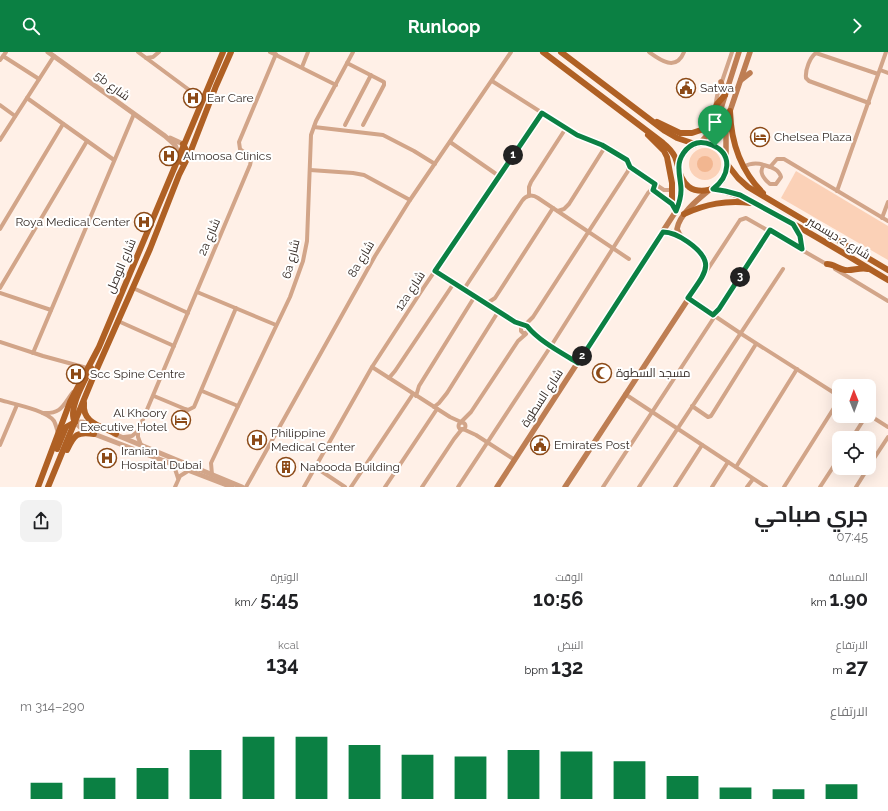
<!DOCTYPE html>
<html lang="ar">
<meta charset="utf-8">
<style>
:root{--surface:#fff;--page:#f2f2f2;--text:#202124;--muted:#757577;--accent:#0b8043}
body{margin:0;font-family:Raleway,Cairo,sans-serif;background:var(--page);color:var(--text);direction:rtl;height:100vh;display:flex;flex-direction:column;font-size:15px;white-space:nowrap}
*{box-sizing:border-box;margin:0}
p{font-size:13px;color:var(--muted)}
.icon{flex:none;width:22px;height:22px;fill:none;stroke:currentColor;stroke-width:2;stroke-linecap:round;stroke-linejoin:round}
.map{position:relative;height:435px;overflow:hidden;direction:ltr}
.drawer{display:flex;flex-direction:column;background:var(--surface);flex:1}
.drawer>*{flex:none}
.needle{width:26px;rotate:359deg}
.controls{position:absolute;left:832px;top:327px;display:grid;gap:8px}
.controls a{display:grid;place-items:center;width:44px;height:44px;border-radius:8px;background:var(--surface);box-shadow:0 4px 16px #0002;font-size:20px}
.pin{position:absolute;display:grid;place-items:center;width:34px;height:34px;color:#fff;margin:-41px -17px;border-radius:50% 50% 50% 0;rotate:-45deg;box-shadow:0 0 4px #0007}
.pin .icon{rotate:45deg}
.km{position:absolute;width:20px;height:20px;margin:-10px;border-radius:50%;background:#222;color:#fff;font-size:11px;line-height:20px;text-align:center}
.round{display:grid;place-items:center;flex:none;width:42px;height:42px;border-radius:8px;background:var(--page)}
.overview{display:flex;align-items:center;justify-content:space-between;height:68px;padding:0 20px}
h1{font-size:22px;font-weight:700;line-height:30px}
.figures{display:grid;grid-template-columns:repeat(3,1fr);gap:6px;height:68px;padding:4px 20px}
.figures div{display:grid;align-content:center}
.figures b{font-size:20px;font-weight:700}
.figures small{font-size:11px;font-weight:400}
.figures p{font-size:11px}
.chart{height:112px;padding:8px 20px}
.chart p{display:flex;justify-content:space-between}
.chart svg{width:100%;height:72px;margin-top:4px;stroke:var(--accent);stroke-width:6}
header{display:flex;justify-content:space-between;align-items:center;height:52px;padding:0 20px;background:var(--accent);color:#fff;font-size:18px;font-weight:700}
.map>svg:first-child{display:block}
.green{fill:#fbd1b7}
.water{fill:#f2b690}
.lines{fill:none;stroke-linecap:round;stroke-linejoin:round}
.minor{stroke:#d2a589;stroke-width:4}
.tertiary{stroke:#d2a589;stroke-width:5}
.secondary{stroke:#be7e53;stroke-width:5.5}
.primary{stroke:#af6024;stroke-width:6}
.route-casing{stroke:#fff;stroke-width:8}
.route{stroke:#0b8043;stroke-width:5}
.labels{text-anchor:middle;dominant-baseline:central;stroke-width:4;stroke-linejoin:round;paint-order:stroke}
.street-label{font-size:12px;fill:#382e29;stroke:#fff}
.poi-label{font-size:12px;fill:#382e29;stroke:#fff;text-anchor:start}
</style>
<header><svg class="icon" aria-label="forward" viewBox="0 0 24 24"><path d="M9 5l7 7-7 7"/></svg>Runloop<svg class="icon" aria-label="search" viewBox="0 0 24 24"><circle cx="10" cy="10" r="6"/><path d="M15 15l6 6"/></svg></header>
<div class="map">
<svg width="888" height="435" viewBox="0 0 888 435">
<rect width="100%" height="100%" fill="#fff0e7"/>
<g class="green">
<circle cx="705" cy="112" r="16"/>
<polygon points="796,119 888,174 888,208 781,146"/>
</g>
<circle class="water" cx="705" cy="112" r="8"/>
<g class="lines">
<g class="minor">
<polyline points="138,0 196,43 199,47 200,54"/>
<polyline points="270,0 336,33"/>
<path d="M649,0c11,8 27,20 35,0"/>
<polyline points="3,4 39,27"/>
<polyline points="146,6 153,5 159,0"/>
<polyline points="0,8 6,0"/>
<polyline points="347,11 384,30 384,33 363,73"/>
<polyline points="302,15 308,0"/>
<polyline points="880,18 888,21"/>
<polyline points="492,29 577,83 602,93 627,108 629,112 628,119 533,265 525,273"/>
<polyline points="27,46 114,108"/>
<path d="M869,51l-60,-22 -3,-3c-1,-8 4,-21 10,-25l62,21"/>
<polyline points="0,53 15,64"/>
<polyline points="715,55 717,44 732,0"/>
<polyline points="345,73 371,23"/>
<polyline points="314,75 383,83 414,99 435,112"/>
<polyline points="0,88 54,4"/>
<polyline points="450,90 499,124"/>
<polyline points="629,115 664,138 672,138"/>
<path d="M743,115c7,-4 13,-5 21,-2 7,2 15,4 17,12l-5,7h-6c-6,-5 -12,-12 -6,-19"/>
<polyline points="770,115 777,107 784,107 888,169"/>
<polyline points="310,118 353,121 364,123 410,148"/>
<polyline points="654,134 653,138 672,152"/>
<polyline points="837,139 886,0"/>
<polyline points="529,144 529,135 531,130 566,76"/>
<polyline points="558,159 564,157 569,152 605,95"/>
<polyline points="882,166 888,150"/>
<polyline points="0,177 63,72"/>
<polyline points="835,217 888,249"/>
<polyline points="435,219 515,270 527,274 529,278 526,281 523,281 521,279 521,276 524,273"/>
<polyline points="706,220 740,168 746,166 828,213"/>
<polyline points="0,236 87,89"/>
<polyline points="133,236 188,261"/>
<path d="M464,237l58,-88c4,-6 10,-7 16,-3l91,61"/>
<polyline points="197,240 276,273"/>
<polyline points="0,241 51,258"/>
<polyline points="688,246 740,281 839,344"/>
<polyline points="486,252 495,246 553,156"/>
<polyline points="713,263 719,257 770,178"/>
<polyline points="118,269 174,294"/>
<polyline points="529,278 536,284 578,311"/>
<polyline points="0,290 43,304 87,316"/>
<polyline points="33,301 134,62"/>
<polyline points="372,315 450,365 461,370"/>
<polyline points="389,326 395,319 454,231"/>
<polyline points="202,339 238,354"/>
<polyline points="625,342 766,435"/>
<polyline points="154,344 185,357 188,358 194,355 236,256"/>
<polyline points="416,344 419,334 475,244"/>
<path d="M0,348c13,4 46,10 54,21 2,4 3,8 4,13"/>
<polyline points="692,354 708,365 711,364 756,292"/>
<polyline points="434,355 439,351 447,341 498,260"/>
<path d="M43,361c19,1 20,-8 30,-21"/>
<polyline points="869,363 888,375"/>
<polyline points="461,370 471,360 518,289 526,282"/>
<circle cx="462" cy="374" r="3.5"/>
<polyline points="463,377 476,383 515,408"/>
<polyline points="124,385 132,384 138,379"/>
<polyline points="852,386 866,364"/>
<polyline points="0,393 17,353"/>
<path d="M141,393l-3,-8v-6l112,-266c3,-9 -4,-11 -10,-16l-1,-7 37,-88"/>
<polyline points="174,414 178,426"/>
<polyline points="869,414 888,385"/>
<polyline points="315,415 345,435"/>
<polyline points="736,415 797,317"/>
<polyline points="212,423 211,411 290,245 303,209 307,189 311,83 316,69 353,0"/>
<polyline points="175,435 180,424 188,419"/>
<polyline points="246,435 375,204 410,148 511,0"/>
<polyline points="304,435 372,315 424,235 542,61"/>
<polyline points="351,435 413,342"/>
<polyline points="385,435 437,357"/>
<polyline points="422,435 454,387 462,377"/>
<polyline points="458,435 551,294 648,141 653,136"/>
<polyline points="603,435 715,264"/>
<polyline points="639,435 783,217"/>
<polyline points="675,435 702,393"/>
<polyline points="712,435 728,410"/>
<polyline points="747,435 753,427"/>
<polyline points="784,435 839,348"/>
<polyline points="820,435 839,406"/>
<polyline points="856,435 868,416"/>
</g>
<g class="tertiary">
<polyline points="48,0 165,84 175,93 179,103"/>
<polyline points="170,86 183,92"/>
<polyline points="75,370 83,370 97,375"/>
<polyline points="75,370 80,375 94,382 232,435"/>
<polyline points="114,382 242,435"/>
</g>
<g class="secondary">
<polyline points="741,28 750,21"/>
<polyline points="721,30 725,43"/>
<polyline points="700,91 711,79 717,69 739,0"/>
<polyline points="726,106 726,78 728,65 750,0"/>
<polyline points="663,180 670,180 682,186"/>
<polyline points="497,435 676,159 681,143 680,123"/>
<path d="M565,435l139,-212c10,-29 -21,-26 -27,-46 2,-14 20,-29 31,-38"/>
</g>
<g class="primary">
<path d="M543,0l120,91c5,4 9,8 12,14 4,10 4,22 14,30 7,5 18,5 26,0 7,-4 10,-9 11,-17 5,-30 -41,-41 -48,-2"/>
<polyline points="561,0 665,79 677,86 695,92"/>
<path d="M730,59c1,32 10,59 33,82"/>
<polyline points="657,70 680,81 692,81 701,78 710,70 717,52 725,43"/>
<polyline points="648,83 664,99 667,105 672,131 672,150 676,159"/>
<polyline points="181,110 186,98 183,92"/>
<polyline points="727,112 738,126 748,135 888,218"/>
<path d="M713,137c25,4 43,15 64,26 38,20 74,43 111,65"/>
<path d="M684,162c22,-10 42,-14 67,-11"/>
<polyline points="794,173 800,184 802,197"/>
<path d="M827,212c7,0 11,5 18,6 8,1 15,-3 23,-1"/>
<path d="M84,351c-2,21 18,23 32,31"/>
<path d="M75,370c-8,-12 10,-42 16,-54"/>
<polyline points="57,397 66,375 75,370"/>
<path d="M67,398c7,-15 10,-19 27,-16"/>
<polyline points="38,435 70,350 99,295 223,0"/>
<polyline points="48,435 92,328 150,197 179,123 190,101 216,34 231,0"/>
</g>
</g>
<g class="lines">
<g class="route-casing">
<path id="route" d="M542,61l35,22 25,10 25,15 3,7 25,17 -2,6 19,14 4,7c3,-7 5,-13 5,-21 0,-7 -2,-14 -2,-21 -1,-11 7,-23 18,-26 5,-1 10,0 15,2 22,9 17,32 1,44l12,2 15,4 53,29 7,12 2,13 -32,-19 -51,79 -6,6 -25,-17c16,-24 30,-35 0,-56 -7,-5 -16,-10 -25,-10l-85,131c-18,-11 -39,-22 -51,-37l-12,-4 -80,-51z"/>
</g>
<use href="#route" class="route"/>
</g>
<defs>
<g id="civic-ring" transform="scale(1)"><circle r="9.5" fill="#fff" stroke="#8c4a17" stroke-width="1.5"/><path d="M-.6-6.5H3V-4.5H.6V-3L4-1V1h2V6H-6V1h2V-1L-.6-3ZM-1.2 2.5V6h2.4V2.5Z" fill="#8c4a17"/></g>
<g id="hospital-ring" transform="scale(1)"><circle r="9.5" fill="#fff" stroke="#8c4a17" stroke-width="1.5"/><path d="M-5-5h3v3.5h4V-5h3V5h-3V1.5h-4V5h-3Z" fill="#8c4a17"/></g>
<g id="hotel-ring" transform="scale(1)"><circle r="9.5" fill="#fff" stroke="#8c4a17" stroke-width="1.5"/><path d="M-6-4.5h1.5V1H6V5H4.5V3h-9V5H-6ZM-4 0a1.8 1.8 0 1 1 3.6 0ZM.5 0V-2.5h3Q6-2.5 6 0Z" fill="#8c4a17"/></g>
<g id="mosque-ring" transform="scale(1)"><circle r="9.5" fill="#fff" stroke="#8c4a17" stroke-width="1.5"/><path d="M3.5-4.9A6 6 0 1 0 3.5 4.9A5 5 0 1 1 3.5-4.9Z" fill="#8c4a17"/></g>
<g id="building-ring" transform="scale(1)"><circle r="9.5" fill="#fff" stroke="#8c4a17" stroke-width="1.5"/><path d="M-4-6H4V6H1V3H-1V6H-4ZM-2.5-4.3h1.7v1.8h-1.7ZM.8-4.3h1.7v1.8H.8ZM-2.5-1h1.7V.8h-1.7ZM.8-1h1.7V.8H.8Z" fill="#8c4a17"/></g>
</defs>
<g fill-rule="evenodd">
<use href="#civic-ring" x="686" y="36"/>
<use href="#hospital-ring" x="193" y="46"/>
<use href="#hotel-ring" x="760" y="85"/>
<use href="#hospital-ring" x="169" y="104"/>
<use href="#hospital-ring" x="144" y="170"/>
<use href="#mosque-ring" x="602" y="321"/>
<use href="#hospital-ring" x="76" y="322"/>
<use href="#hotel-ring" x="181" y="368"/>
<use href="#hospital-ring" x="257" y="388"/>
<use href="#civic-ring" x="540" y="393"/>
<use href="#hospital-ring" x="107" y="406"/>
<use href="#building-ring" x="286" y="415"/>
</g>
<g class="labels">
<g class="street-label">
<text transform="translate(112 34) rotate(36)">5b شارع</text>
<text transform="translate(209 185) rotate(-67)">2a شارع</text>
<text transform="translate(839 186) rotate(31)">شارع 2 ديسمبر</text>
<text transform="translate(291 207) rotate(-76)">6a شارع</text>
<text transform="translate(361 207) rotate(-59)">8a شارع</text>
<text transform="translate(121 214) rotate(-67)">شارع الوصل</text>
<text transform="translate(410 239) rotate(-57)">12a شارع</text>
<text transform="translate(542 346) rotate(-57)">شارع السطوة</text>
</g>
<g class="poi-label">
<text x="700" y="36">Satwa</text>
<text x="207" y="46">Ear Care</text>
<text x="774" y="85">Chelsea Plaza</text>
<text x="183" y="104">Almoosa Clinics</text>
<text x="130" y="170" text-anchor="end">Roya Medical Center</text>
<text x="616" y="321">مسجد السطوة</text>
<text x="90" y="322">Scc Spine Centre</text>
<text x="167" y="361" text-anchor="end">Al Khoory<tspan x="167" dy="14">Executive Hotel</tspan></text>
<text x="271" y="381">Philippine<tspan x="271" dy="14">Medical Center</tspan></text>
<text x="554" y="393">Emirates Post</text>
<text x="121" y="399">Iranian<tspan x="121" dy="14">Hospital Dubai</tspan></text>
<text x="300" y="415">Nabooda Building</text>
</g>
</g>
</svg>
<div class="controls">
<a><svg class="needle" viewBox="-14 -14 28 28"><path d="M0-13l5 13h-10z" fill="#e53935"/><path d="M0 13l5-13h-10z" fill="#757577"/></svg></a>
<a><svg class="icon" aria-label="locate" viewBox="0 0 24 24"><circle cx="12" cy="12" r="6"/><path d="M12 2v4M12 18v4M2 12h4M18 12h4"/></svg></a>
</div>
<div class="pin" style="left:715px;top:94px;background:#1e9e55"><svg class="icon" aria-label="arrive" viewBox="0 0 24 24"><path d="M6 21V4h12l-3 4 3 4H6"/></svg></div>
<b class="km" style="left:513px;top:103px">1</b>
<b class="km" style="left:582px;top:304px">2</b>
<b class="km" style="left:740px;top:225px">3</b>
</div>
<section class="drawer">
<div class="overview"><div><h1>جري صباحي</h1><p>07:45</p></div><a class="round"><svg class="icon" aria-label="share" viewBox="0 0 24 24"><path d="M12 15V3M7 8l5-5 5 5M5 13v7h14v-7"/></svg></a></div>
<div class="figures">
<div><p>المسافة</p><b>1.90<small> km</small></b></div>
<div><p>الوقت</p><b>10:56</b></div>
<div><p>الوتيرة</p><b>5:45<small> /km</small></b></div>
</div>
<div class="figures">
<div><p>الارتفاع</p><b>27<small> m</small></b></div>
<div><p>النبض</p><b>132<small> bpm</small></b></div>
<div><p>kcal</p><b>134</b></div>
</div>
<div class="chart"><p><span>الارتفاع</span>290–314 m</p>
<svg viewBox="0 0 160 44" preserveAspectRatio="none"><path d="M5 44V34M15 44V31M25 44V25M35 44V14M45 44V6M55 44V6M65 44V11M75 44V17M85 44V18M95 44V14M105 44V15M115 44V21M125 44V30M135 44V37M145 44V38M155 44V35"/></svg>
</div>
</section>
